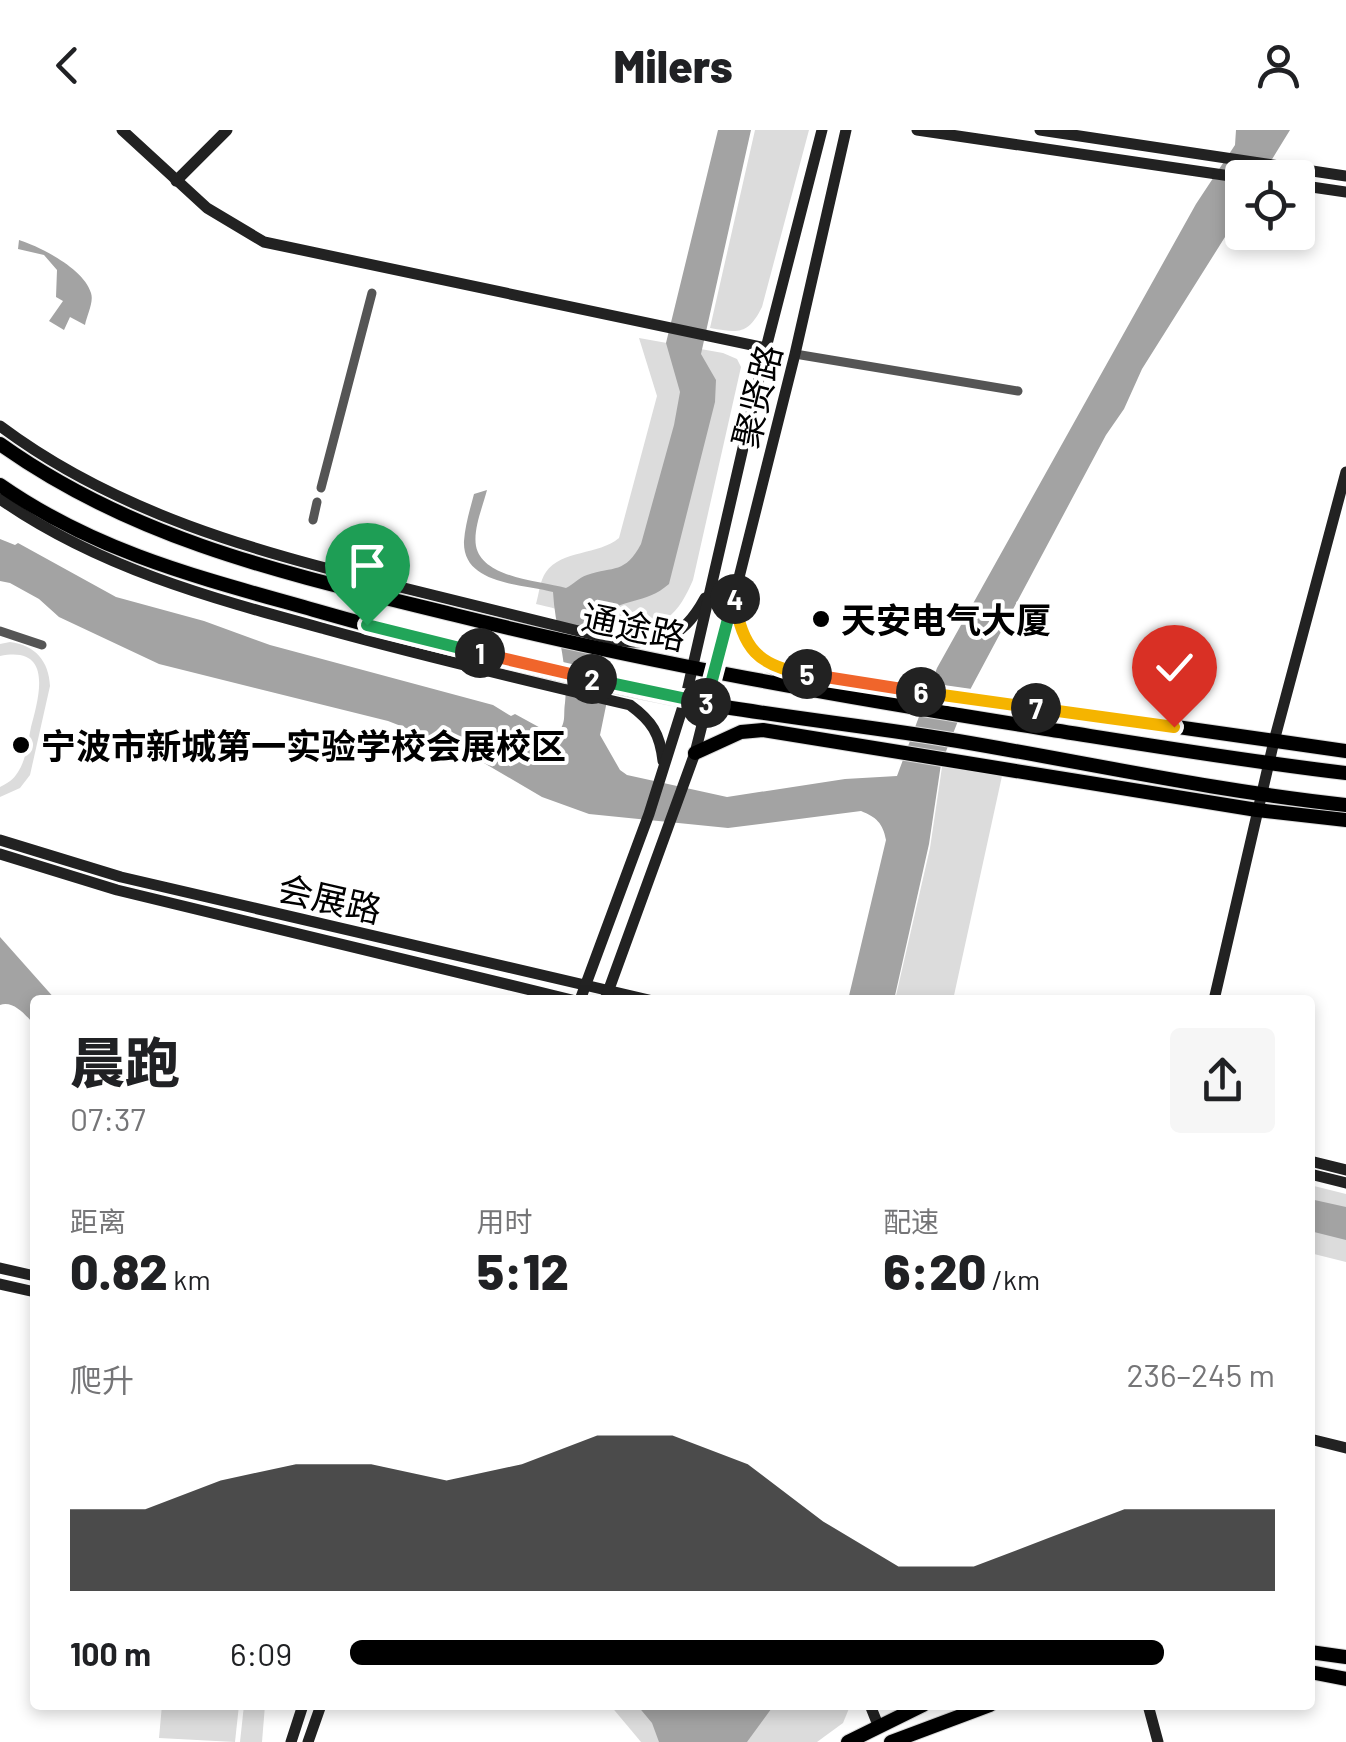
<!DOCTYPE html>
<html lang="zh">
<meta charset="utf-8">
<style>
:root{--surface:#fff;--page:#f6f6f6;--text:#202124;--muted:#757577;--accent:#000}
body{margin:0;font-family:Barlow,"Noto Sans SC",sans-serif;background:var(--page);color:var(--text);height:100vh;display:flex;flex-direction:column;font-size:38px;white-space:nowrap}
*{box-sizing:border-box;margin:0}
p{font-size:32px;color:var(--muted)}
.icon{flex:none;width:55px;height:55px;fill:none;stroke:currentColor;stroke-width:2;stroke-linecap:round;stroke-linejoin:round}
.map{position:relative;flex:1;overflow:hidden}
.sheet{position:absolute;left:30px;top:865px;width:1285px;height:715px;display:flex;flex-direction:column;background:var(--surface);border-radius:10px;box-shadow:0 5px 15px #0003}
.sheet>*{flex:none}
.fabs{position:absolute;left:1225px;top:30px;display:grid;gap:20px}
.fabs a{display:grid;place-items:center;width:90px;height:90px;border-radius:10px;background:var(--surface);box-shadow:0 5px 15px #0003;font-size:50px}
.pin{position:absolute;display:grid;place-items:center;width:85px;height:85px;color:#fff;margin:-102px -42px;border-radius:50% 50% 50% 0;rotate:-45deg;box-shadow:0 0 10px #0007}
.pin .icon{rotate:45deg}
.km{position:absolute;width:50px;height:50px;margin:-25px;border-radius:50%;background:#222;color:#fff;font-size:28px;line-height:50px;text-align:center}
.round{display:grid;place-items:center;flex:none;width:105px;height:105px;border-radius:10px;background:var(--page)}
.headline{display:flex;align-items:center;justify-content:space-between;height:170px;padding:0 40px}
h1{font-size:55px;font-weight:800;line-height:75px}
.metrics{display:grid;grid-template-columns:repeat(3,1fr);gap:15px;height:170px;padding:10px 40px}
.metrics div{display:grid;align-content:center}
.metrics b{font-size:50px;font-weight:800}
.metrics small{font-size:28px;font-weight:400}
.metrics p{font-size:28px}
.chart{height:280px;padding:20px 40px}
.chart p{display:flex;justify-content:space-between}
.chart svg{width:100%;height:180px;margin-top:10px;fill:var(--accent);opacity:.7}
ul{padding:0 40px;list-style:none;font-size:32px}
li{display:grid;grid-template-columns:160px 120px 1fr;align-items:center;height:75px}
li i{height:25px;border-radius:12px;background:var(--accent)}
header{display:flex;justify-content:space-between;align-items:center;height:130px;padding:0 40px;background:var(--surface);font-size:45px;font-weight:800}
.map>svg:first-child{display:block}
.green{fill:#dcdcdc}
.water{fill:#a3a3a3}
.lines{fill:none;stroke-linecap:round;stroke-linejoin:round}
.primary-casing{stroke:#dbdbdb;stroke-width:16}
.street{stroke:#555;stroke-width:9}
.secondary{stroke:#222;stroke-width:11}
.primary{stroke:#000;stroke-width:14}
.split-1-casing{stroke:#fff;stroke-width:20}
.split-2-casing{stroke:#fff;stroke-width:20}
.split-3-casing{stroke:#fff;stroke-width:20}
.split-4-casing{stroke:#fff;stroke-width:20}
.split-5-casing{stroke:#fff;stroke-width:20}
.split-6-casing{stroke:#fff;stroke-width:20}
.split-7-casing{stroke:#fff;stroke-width:20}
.split-8-casing{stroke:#fff;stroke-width:20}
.split-1{stroke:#22a559;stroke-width:12}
.split-2{stroke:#f0652b;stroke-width:12}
.split-3{stroke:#22a559;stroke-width:12}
.split-4{stroke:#22a559;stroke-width:12}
.split-5{stroke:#f5b400;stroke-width:12}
.split-6{stroke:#f0652b;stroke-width:12}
.split-7{stroke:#f5b400;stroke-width:12}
.split-8{stroke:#f5b400;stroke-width:12}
.poi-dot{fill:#000;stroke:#fff;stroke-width:4}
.labels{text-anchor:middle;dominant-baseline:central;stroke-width:8;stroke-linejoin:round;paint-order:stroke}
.street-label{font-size:35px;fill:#000;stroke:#fff}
.poi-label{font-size:35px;font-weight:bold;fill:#000;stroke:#fff;text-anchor:start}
</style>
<header><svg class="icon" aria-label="back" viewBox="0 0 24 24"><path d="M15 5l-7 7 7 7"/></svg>Milers<svg class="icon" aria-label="person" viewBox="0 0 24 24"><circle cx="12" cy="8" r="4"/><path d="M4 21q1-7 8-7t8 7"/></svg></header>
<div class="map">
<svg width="1346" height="1612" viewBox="0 0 1346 1612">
<rect width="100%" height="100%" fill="#fff"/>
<g class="green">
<path d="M755,0h54l-47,177c-14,28 -23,26 -52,21z"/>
<path d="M639,208l84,15 14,6 4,8 -48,213c-6,14 -14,30 -27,39 -24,17 -101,-9 -130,-15 3,-10 4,-24 10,-32 15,-22 53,-17 73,-34l38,-142z"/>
<path d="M10,512c25,3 39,19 40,44l-20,89 -10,13 -20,9v-10c8,-4 13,-7 18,-15 8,-12 10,-30 13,-45 8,-30 23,-82 -31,-71v-12z"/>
<polygon points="942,637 1002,646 953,870 895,870 930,718"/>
<polygon points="1310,1055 1346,1064 1346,1132 1310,1123"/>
<polygon points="162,1575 239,1575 235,1612 159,1608"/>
<polygon points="244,1575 265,1575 262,1612 240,1612"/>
<polygon points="610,1575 850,1575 850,1576 843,1593 817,1612 641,1612"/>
</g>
<g class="water">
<path d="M718,0h33l-50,224 15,26 -1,22 -46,182c-24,21 -47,13 -70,34l8,83 -7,34 20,35 7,5 100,22 118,-18 52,-3 40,-108 259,-464 39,-59 1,-15h54l-29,47 -19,1v32l-100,159 -18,40 -18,26 -135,253 -30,76 -12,80 -35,156h-46l38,-160c-3,-17 -10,-23 -25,-29l-133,17 -139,-14 -47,-17 -82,-48 -72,-28 -229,-57 -100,-47 -20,-18 -29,-16 -10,-2v-42l15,6 3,-2 98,54 88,24 66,24 223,60 18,11 4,-2 31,17 11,2c10,-10 6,-17 8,-30 4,-37 -10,-73 -12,-111 -30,-8 -91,-7 -89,-51 1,-15 6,-32 10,-47l13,-4c-4,16 -14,39 -11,56 6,32 64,35 90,42 8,-4 12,-10 21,-13 27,-9 38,-1 54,-31l33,-119 6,-33 -14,-49z"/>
<path d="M19,110c22,7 65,29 72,53 3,9 -4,22 -6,32l-15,-8 -6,13 -15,-9 14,-20 -7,-4 1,-27 -13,-15 -26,-6z"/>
<path d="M0,807l56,63h-21v25c-9,-9 -21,-25 -35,-20z"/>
<polygon points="1310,1069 1346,1077 1346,1110 1310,1101"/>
<polygon points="637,1575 774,1575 747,1612 659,1612 652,1593"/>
</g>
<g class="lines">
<g class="primary-casing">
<g id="primary">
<path d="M0,314c139,99 293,131 455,171 193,48 388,82 585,113 102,16 204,33 306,45"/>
<path d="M0,355c98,68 201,93 314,125 123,35 249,68 375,91 89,16 180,25 269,40 130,22 257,50 388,64"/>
<path d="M734,466c5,33 15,56 43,74l569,81"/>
<polyline points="695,623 741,602 763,600 1257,680 1346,690"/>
<polyline points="1310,1522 1346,1527"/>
<polyline points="1310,1542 1346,1549"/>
<polyline points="848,1612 923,1575"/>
<polyline points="891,1612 990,1575"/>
</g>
</g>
<g class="street">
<polyline points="795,224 1018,261"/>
<polyline points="321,358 372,163"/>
<polyline points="313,390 317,372"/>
<polyline points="0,501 42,515"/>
</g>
<g class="secondary">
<polyline points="122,0 207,78 264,112 766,218"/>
<polyline points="917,0 1244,48"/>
<polyline points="1040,0 1346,46"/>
<polyline points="176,51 227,0"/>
<polyline points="1298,55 1346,62"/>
<path d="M0,296c116,87 254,125 392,159 72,18 143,35 215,53 47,10 74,5 98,-40"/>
<path d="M0,369c99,69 211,99 325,130 101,28 203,52 305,76 22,16 30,29 33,56"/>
<polyline points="0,710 121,747 649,870"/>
<polyline points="0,724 117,760 572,870"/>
<polyline points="580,870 649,684 685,570 766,218 822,0"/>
<polyline points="605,870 695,623 795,224 846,0"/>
<polyline points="1214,870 1274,611 1346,342"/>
<polyline points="1310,1031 1346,1040"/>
<polyline points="1310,1044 1346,1053"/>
<polyline points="0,1138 35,1146"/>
<polyline points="0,1154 35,1162"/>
<polyline points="1310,1309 1346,1318"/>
<polyline points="870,1575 878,1595"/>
<polyline points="1148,1575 1158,1612"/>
<polyline points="291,1612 303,1575"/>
<polyline points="308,1612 321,1575"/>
</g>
<use href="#primary" class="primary"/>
</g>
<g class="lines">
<g class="split-1-casing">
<polyline id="split-1" points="367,495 480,523"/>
</g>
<g class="split-2-casing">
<polyline id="split-2" points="480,523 592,549"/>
</g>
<g class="split-3-casing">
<polyline id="split-3" points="592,549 706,573"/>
</g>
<g class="split-4-casing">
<polyline id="split-4" points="706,573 734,466 735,469"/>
</g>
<g class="split-5-casing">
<path id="split-5" d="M735,469c6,49 24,68 72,75"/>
</g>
<g class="split-6-casing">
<polyline id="split-6" points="807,544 921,562"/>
</g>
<g class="split-7-casing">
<polyline id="split-7" points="921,562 1036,578"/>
</g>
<g class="split-8-casing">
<polyline id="split-8" points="1036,578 1174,597"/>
</g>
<use href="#split-1" class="split-1"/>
<use href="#split-2" class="split-2"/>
<use href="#split-3" class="split-3"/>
<use href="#split-4" class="split-4"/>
<use href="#split-5" class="split-5"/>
<use href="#split-6" class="split-6"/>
<use href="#split-7" class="split-7"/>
<use href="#split-8" class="split-8"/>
</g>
<g class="poi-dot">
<circle cx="821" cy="489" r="10"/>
<circle cx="21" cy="615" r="10"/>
</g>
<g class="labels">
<g class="street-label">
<text transform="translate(756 266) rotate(-76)">聚贤路</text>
<text transform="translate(634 496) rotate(12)">通途路</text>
<text transform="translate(330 768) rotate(13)">会展路</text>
</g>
<g class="poi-label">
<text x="841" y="489">天安电气大厦</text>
<text x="41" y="615">宁波市新城第一实验学校会展校区</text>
</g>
</g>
</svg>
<div class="fabs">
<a><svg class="icon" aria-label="locate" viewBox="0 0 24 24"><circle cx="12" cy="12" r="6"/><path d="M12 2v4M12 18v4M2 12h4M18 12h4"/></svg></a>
</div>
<div class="pin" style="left:367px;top:495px;background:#1e9e55"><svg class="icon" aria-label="arrive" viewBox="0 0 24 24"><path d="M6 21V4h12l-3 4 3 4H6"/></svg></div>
<div class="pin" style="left:1174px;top:597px;background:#d93025"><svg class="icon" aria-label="check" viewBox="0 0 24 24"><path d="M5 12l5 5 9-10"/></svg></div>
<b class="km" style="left:480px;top:523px">1</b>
<b class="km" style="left:592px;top:549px">2</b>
<b class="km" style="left:706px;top:573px">3</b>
<b class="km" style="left:735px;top:469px">4</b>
<b class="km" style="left:807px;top:544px">5</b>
<b class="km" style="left:921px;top:562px">6</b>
<b class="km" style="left:1036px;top:578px">7</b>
<section class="sheet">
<div class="headline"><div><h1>晨跑</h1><p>07:37</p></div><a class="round"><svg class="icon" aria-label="share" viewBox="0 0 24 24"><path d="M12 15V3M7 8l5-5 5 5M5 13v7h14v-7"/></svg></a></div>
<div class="metrics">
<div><p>距离</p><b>0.82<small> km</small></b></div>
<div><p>用时</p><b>5:12</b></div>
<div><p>配速</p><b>6:20<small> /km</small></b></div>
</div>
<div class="chart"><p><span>爬升</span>236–245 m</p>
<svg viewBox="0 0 160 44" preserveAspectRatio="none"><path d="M0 44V24L10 24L20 17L30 13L40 13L50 17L60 13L70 6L80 6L90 13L100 27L110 38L120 38L130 31L140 24L150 24L160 24V44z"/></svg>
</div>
<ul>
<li><b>100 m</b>6:09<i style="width:88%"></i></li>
</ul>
</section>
</div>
